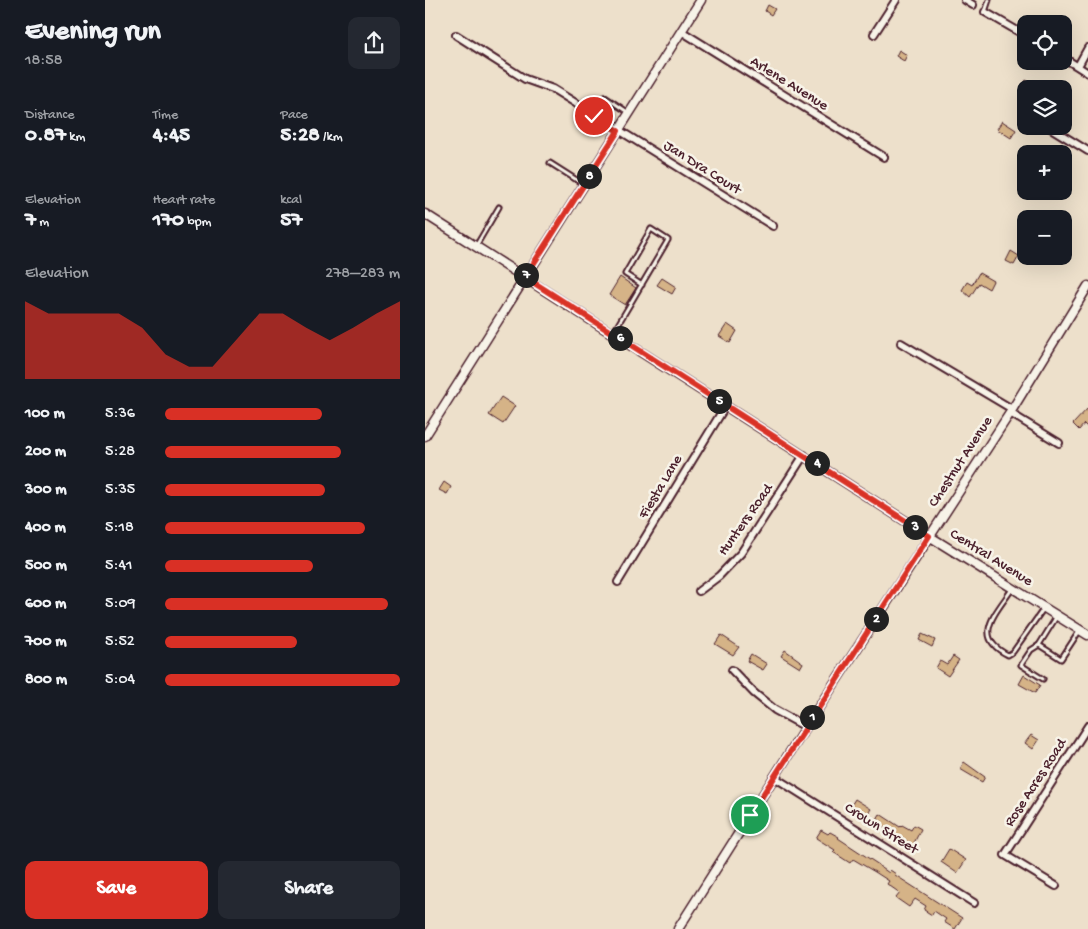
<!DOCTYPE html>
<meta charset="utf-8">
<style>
:root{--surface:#171b24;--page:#242831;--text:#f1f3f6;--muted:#9ea1a6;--accent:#d93025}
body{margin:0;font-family:"Gochi Hand",sans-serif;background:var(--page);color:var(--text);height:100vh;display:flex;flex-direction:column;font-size:19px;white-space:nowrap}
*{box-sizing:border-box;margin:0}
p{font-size:16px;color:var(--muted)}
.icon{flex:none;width:28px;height:28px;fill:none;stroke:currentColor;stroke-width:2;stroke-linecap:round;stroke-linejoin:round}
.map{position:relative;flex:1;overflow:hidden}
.sheet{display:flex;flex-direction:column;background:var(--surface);width:425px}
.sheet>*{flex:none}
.controls{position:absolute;left:592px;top:15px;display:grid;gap:10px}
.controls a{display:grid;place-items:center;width:55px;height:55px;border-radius:10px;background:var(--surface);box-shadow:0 5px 20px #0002;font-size:25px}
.pin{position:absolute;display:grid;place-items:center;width:42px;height:42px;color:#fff;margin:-21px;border:2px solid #fff;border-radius:50%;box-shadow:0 1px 5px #0007}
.km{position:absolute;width:25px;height:25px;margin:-12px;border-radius:50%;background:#222;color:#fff;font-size:14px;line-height:25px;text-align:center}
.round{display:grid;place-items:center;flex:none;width:52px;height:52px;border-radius:10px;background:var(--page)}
.headline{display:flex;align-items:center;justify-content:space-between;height:85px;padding:0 25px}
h1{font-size:28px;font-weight:700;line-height:38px}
.stats{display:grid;grid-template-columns:repeat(3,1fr);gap:8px;height:85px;padding:5px 25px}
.stats div{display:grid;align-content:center}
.stats b{font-size:21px;font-weight:700}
.stats small{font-size:14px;font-weight:400}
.stats p{font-size:14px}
.chart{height:140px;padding:10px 25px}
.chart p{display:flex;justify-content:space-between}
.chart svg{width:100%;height:90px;margin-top:5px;fill:var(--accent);opacity:.7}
.primary-button{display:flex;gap:10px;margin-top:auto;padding:10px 25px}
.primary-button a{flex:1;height:58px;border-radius:10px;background:var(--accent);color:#fff;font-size:20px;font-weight:700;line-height:58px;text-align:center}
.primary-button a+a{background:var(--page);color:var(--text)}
ul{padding:0 25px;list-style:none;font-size:16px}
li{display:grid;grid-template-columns:80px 60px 1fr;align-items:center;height:38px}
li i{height:12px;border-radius:6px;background:var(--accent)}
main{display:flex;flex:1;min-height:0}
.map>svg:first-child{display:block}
.building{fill:#d5b387;stroke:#4a1f2b}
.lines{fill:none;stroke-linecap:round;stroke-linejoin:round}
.service-casing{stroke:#4a1f2b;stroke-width:7}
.minor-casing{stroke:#4a1f2b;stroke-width:10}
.tertiary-casing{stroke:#4a1f2b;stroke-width:11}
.service{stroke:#f7f3e8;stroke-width:3}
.minor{stroke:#f7f3e8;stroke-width:6}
.tertiary{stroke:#f7f3e8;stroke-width:8}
.route-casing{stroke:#fff;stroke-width:10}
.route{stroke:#d93025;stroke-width:6}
.labels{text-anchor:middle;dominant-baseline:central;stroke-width:5;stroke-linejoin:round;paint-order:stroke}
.street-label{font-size:15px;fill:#4a1f2b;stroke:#f7f3e8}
</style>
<main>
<section class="sheet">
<div class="headline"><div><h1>Evening run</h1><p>18:58</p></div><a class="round"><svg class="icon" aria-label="share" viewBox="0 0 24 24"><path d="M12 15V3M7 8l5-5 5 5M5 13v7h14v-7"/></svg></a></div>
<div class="stats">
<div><p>Distance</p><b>0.87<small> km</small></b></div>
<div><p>Time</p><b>4:45</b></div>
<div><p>Pace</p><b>5:28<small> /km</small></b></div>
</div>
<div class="stats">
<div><p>Elevation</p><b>7<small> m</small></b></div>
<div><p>Heart rate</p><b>170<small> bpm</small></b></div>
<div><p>kcal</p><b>57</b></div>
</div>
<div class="chart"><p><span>Elevation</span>278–283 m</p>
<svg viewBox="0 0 160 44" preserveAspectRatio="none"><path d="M0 44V6L10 12L20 12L30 12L40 12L50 19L60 32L70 38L80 38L90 25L100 12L110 12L120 19L130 25L140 19L150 12L160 6V44z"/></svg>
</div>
<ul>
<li><b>100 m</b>5:36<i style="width:67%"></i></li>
<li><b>200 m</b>5:28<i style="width:75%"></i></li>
<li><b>300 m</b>5:35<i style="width:68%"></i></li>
<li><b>400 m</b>5:18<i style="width:85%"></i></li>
<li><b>500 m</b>5:41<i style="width:63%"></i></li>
<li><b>600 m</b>5:09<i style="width:95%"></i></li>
<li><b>700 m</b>5:52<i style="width:56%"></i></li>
<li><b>800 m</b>5:04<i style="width:100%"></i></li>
</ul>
<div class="primary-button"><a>Save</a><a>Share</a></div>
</section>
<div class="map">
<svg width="663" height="929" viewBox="0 0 663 929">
<rect width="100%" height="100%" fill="#ede0cb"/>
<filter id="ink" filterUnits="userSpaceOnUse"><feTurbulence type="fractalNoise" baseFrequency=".02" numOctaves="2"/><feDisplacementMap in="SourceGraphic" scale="10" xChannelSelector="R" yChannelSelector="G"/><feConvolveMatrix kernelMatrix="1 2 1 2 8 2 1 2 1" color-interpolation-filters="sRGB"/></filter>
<g filter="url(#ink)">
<g class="building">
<polygon points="343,5 350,9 346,15 340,11"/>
<polygon points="474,50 482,55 479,61 471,56"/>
<polygon points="601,80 608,84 605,89 596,89"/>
<polygon points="577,121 591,130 586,138 572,129"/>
<polygon points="586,251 594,256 589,265 581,261"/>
<polygon points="554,273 568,281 564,289 554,283 545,297 537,290 542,282 547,285"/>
<polygon points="195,277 211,288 200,305 184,295"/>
<polygon points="237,278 251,287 247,294 232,285"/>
<polygon points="302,324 312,331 305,343 294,336"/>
<polygon points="76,397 90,406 78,424 64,415"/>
<polygon points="663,408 663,428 659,424 654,430 648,424"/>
<polygon points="19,482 26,487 22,494 14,490"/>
<polygon points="497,634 510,640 507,647 494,640"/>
<polygon points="296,635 314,647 308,655 290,644"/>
<polygon points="360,650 378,663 375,668 356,656"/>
<polygon points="326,654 342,664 338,670 322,661"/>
<polygon points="528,656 534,660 523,676 511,668 515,661 522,665"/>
<polygon points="599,675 615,685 610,693 594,684"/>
<polygon points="606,735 614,740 608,749 600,743"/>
<polygon points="539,762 560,777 557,782 535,769"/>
<polygon points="430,799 446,809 441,816 425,807"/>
<polygon points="455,814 475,827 477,825 486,830 489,825 496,829 488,845 455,825 457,822 452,819"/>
<polygon points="396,830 403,834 405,832 414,837 413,838 454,865 454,866 464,873 465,870 471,874 470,875 537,918 530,929 519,922 521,919 509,911 507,915 499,910 501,906 490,899 484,907 471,898 475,893 462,884 464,881 450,872 428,859 425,863 408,852 410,850 391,838"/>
<polygon points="524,849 541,860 532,873 516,862"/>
</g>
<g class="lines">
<g class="service-casing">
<g id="service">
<polyline points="560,12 564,0"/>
<polyline points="180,97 204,113"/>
<polyline points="125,163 158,184"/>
<polyline points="51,246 74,207"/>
<polyline points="188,333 243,240 226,229 200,274 217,285"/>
<path d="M587,589c-16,24 -41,48 -4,66l5,-3 31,-44"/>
<polyline points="614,645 636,659 655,630"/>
<polyline points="618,679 596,665 606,650 614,645 632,616"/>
</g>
</g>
<g class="minor-casing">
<g id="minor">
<polyline points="540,0 548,5"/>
<polyline points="560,12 601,36"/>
<polyline points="256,31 459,157"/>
<polyline points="449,34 471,0"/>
<polyline points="31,35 100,79 128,89 348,226"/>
<polyline points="639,58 663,73"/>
<polyline points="653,66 663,48"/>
<polyline points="624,127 663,151"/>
<polyline points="476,343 587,409"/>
<polyline points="585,413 634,443"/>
<polyline points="193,582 301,405"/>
<polyline points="274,591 294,576 316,553 379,455"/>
<polyline points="307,670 329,693 350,710 381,727"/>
<polyline points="349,777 549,903"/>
<polyline points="631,886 580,855 663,726"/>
</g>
</g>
<g class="tertiary-casing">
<g id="tertiary">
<polyline points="0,214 504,536 663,635"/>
<polyline points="0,436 276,0"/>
<polyline points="253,929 381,727 585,413 663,286"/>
</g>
</g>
<use href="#service" class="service"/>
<use href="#minor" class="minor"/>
<use href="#tertiary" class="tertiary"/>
</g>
</g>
<g class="lines" filter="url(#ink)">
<g class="route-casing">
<polyline id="route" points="169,116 193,131 100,277 504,536 325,815"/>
</g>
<use href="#route" class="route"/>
</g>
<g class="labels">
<g class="street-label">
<text transform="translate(364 84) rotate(32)">Arlene Avenue</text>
<text transform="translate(277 168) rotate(32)">Jan Dra Court</text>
<text transform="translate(536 462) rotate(-57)">Chestnut Avenue</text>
<text transform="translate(236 487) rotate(-59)">Fiesta Lane</text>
<text transform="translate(321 520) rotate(-55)">Hunters Road</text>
<text transform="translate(566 558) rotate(32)">Central Avenue</text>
<text transform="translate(611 783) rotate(-57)">Rose Acres Road</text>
<text transform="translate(456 829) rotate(32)">Crown Street</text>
</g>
</g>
</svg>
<div class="controls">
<a><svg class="icon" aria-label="locate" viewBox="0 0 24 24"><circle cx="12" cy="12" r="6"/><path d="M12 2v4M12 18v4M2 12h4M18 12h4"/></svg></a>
<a><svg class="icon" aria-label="layers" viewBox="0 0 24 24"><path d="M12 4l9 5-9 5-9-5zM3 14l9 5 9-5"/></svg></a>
<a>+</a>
<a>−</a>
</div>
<div class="pin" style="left:325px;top:815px;background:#1e9e55"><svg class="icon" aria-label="arrive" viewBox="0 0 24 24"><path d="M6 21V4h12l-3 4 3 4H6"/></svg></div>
<div class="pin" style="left:169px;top:116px;background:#d93025"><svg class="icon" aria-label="check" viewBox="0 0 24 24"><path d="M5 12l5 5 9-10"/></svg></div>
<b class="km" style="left:387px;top:717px">1</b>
<b class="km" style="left:451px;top:619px">2</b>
<b class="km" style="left:490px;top:527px">3</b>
<b class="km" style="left:392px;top:463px">4</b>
<b class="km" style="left:294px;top:401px">5</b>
<b class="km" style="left:195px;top:338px">6</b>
<b class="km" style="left:101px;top:275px">7</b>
<b class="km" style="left:164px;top:176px">8</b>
</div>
</main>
